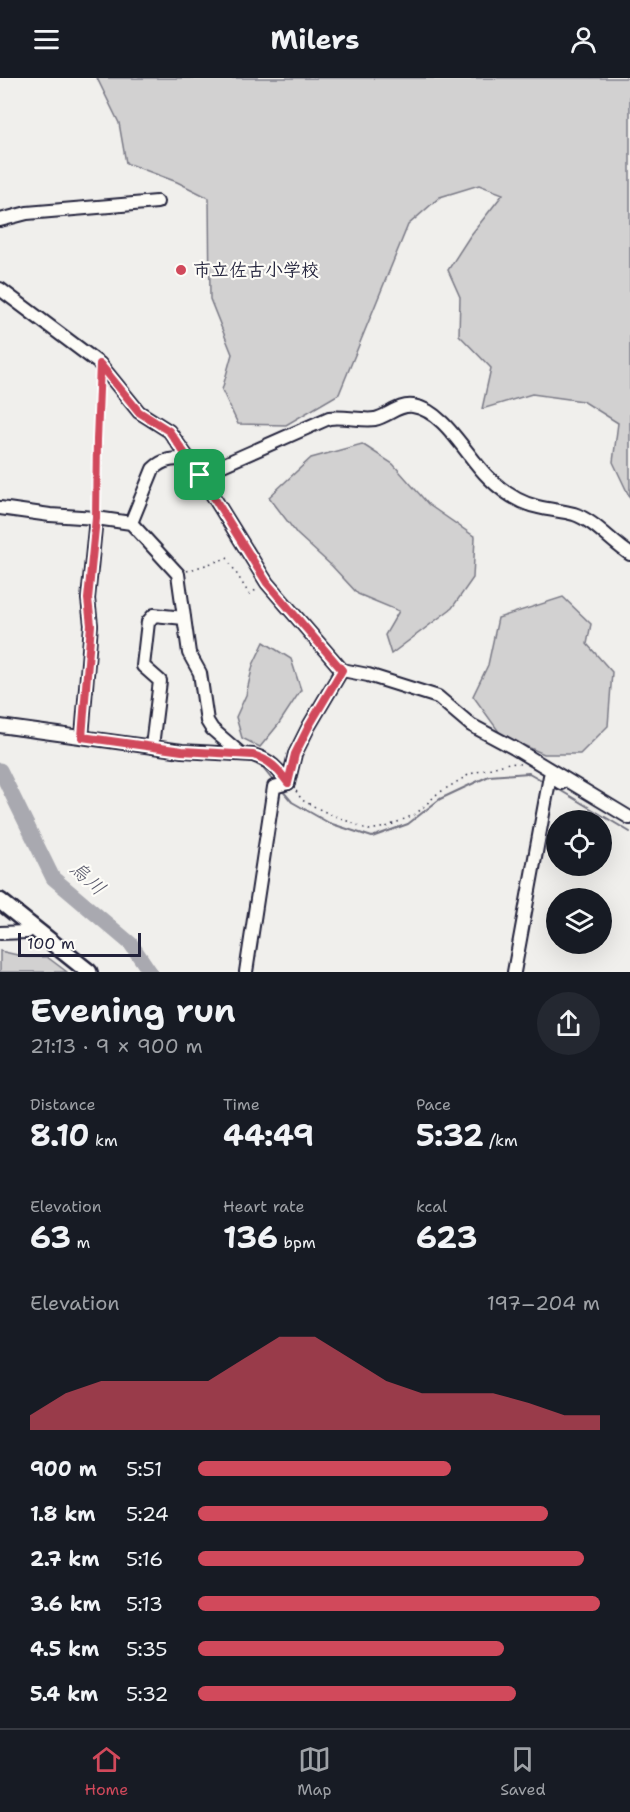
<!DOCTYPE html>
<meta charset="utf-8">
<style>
:root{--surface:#171b24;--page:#242831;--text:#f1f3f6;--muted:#9ea1a6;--line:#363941;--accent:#d1495b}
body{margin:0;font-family:"Shantell Sans","Klee One",sans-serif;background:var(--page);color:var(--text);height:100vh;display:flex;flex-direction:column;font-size:22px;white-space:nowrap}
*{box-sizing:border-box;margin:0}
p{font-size:20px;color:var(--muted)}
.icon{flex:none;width:33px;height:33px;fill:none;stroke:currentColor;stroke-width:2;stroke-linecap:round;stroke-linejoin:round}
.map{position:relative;height:894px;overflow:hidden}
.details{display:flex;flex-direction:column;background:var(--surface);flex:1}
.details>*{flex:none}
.controls{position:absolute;left:546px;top:732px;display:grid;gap:12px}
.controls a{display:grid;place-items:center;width:66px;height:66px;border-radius:50%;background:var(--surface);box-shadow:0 6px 24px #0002;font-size:30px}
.scale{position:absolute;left:18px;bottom:15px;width:123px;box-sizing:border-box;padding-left:6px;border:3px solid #22223b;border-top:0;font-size:16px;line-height:21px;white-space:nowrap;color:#22223b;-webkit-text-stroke:4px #fdfcf7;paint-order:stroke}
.pin{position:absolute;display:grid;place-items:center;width:51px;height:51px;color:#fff;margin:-26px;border-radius:12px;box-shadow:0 3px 9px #0006}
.round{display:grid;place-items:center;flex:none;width:63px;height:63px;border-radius:32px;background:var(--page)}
.headline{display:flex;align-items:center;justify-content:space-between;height:102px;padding:0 30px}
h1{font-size:33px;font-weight:700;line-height:45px}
.stats{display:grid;grid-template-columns:repeat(3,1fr);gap:9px;height:102px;padding:6px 30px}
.stats div{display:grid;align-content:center}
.stats b{font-size:30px;font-weight:700}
.stats small{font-size:16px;font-weight:400}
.stats p{font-size:16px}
.chart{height:168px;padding:12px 30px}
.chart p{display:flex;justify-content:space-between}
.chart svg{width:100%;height:108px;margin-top:6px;fill:var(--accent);opacity:.7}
ul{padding:0 30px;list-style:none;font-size:20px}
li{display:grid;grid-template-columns:96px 72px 1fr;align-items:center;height:45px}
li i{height:15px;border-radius:8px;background:var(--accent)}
header{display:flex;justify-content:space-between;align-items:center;height:78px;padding:0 30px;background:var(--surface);font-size:27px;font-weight:700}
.tab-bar{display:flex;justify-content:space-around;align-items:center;height:84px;border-top:2px solid var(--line);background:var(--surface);font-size:16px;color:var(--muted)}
.tab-bar a{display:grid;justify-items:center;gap:3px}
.tab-bar .active{color:var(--accent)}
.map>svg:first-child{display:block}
.green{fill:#d2d1d1;stroke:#7a7a86;stroke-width:1.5}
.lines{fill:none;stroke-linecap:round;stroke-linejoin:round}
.stream{stroke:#737381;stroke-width:2}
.river{stroke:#a9a9b0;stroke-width:15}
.minor-casing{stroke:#22223b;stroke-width:16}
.major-casing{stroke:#22223b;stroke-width:20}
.path{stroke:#22223b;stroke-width:1.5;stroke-dasharray:1.5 4.5;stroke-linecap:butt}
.minor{stroke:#fdfcf7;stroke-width:12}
.major{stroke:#fdfcf7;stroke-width:15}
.route-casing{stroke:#fff;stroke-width:12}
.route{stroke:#d1495b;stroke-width:8}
.poi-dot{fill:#d1495b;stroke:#fdfcf7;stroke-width:2}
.labels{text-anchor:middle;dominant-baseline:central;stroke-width:4.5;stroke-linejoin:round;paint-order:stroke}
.poi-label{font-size:18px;font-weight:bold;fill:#22223b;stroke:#fdfcf7;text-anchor:start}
.water-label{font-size:20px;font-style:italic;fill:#58586a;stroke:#fdfcf7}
</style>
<header><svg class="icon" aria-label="menu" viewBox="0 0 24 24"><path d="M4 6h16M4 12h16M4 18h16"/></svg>Milers<svg class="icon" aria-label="person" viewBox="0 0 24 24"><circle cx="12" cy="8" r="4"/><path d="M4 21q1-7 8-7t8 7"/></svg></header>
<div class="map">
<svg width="630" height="894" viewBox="0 0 630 894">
<rect width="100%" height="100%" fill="#f0efec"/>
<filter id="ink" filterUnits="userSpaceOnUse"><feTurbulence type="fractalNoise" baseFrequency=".0167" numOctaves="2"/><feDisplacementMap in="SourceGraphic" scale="12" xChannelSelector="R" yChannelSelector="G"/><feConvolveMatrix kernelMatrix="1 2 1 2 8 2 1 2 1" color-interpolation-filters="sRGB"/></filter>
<g filter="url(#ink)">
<g class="green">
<polygon points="97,0 630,0 630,420 613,384 618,345 583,323 532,316 482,331 491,290 459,257 460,219 448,192 470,158 503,116 479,107 440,119 408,147 339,316 286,347 238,346 222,312 232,276 210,221 209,120 177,104 126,85 119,45"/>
<polygon points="362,366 393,386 429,427 475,459 473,500 452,530 391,576 385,557 399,533 358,516 332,488 297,456 269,419 311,380"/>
<polygon points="563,519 591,546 587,566 612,594 608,648 580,676 544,676 502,658 473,618 488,587 498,540"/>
<polygon points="264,564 291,581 301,612 278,647 260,669 242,660 236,639 246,617 253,587"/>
<polygon points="0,873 26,879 47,879 67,894 0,894"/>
</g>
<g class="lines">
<g class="stream">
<polyline points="0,655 95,667"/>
<polyline points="249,682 262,689 274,704"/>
<polyline points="553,708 630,754"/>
<polyline points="282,712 292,724 329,745 372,759 408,746 440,721 489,698 529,695 545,704"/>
</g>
<polyline class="river" points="0,692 53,800 131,866 150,894"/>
<g class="minor-casing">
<g id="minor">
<polyline points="0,142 27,135 157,124"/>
<polyline points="0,211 100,286 139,334 169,353 200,397 267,505 342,592 368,597 438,619 471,647 514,670 630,740"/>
<path d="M200,397l129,-57c16,-2 33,3 46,1 13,-3 24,-15 38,-13 31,4 54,51 75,71 14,14 31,26 50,30 12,3 25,4 36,7 21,7 37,28 56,40"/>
<polyline points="0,430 50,437 96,440 131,445 178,496 189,575 200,595 207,643 212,651 241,676"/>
<path d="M131,445l22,-54c11,-11 22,-10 37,-10"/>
<path d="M0,648l182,25 71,4c17,5 25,14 35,28l7,-29 14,-28 33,-56"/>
<polyline points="82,659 91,547 88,521 96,440"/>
<polyline points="152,668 160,603 143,588 148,544 154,537 184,540"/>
<polyline points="0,855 27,854 33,848"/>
<polyline points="246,894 274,709 288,705"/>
<polyline points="514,894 550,698 561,705"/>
</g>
</g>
<g class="major-casing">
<polyline id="major" points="0,823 89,894"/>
</g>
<g class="path">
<polyline points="97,429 99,301"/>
<polyline points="187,493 227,480 249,516 258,511"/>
<polyline points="296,713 302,722 323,733 369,752 386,749 416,736 437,716 470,696 509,685 520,686"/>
</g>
<use href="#minor" class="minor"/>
<use href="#major" class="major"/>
</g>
</g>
<g class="lines" filter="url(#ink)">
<g class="route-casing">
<path id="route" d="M100,286l39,48 30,19 31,44 67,108 75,87 -33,56 -14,28 -7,29c-10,-14 -18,-23 -35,-28l-71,-4 -100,-14 9,-112 -3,-26 8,-81 1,-78z"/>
</g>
<use href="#route" class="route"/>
</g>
<circle class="poi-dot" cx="181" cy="192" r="6"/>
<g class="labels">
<g class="poi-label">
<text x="193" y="192">市立佐古小学校</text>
</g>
<g class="water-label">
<text transform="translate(88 800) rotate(42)">烏川</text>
</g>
</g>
</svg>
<div class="controls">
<a><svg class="icon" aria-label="locate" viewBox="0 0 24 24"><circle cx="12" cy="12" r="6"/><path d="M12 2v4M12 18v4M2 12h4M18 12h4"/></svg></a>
<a><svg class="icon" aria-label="layers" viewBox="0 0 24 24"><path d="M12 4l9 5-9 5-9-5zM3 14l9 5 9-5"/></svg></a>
</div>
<div class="scale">100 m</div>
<div class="pin" style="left:200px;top:397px;background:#1e9e55"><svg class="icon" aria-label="arrive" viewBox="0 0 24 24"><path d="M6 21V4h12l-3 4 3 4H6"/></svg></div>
</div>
<section class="details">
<div class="headline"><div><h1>Evening run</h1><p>21:13 · 9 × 900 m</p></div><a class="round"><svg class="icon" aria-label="share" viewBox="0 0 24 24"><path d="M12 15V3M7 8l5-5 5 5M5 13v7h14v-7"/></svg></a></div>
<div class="stats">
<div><p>Distance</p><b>8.10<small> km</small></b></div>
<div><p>Time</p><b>44:49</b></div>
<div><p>Pace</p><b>5:32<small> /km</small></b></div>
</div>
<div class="stats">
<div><p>Elevation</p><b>63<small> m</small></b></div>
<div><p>Heart rate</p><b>136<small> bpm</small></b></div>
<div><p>kcal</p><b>623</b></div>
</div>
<div class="chart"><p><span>Elevation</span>197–204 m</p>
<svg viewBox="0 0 160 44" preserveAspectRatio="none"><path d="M0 44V38L10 29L20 24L30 24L40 24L50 24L60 15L70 6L80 6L90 15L100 24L110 29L120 29L130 29L140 33L150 38L160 38V44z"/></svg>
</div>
<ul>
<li><b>900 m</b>5:51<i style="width:63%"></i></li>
<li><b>1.8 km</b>5:24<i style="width:87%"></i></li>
<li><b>2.7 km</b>5:16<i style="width:96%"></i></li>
<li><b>3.6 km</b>5:13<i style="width:100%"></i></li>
<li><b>4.5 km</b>5:35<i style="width:76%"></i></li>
<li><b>5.4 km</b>5:32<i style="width:79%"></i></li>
</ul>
</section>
<nav class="tab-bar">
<a class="active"><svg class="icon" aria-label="home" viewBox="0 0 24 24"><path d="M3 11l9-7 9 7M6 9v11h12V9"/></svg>Home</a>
<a><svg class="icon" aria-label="map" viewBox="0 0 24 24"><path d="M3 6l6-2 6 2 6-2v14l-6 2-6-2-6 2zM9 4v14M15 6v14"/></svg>Map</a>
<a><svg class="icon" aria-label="saved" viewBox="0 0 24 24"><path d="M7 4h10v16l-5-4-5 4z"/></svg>Saved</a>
</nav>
